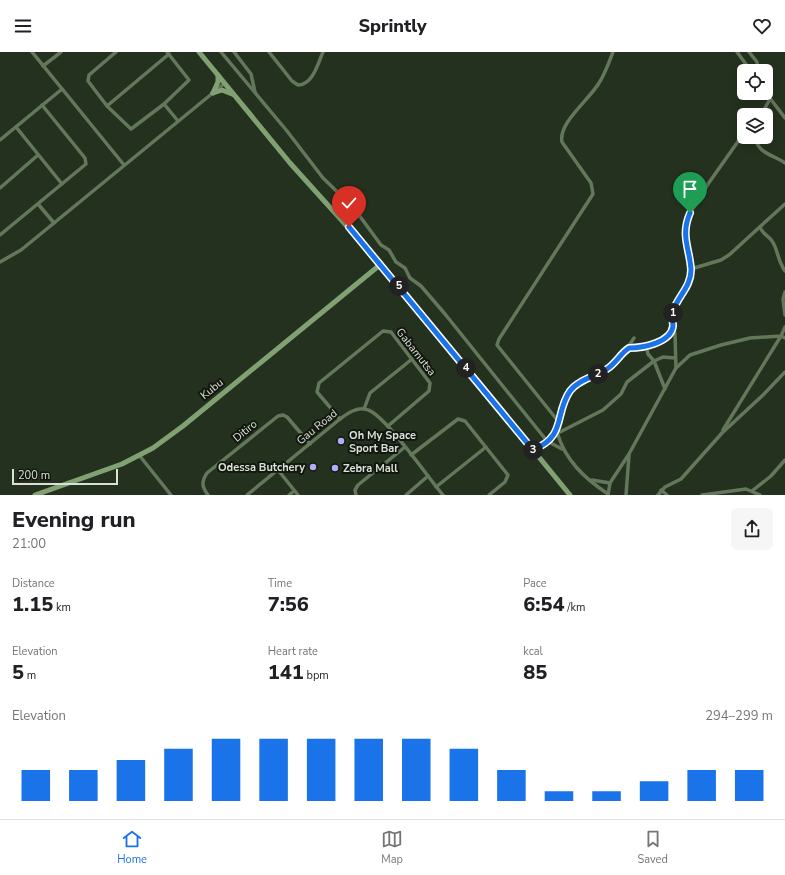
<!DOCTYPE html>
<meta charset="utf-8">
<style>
:root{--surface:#fff;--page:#f6f6f6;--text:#202124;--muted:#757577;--line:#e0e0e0;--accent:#1a73e8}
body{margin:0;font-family:"Nunito Sans",sans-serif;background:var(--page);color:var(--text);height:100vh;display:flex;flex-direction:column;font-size:15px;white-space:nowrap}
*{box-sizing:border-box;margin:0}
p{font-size:13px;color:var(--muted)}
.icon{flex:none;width:22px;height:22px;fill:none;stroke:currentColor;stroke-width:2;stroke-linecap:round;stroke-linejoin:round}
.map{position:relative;height:443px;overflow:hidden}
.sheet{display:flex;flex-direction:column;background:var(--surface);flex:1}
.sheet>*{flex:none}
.buttons{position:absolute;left:737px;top:12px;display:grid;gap:8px}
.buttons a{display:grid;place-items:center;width:36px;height:36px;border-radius:6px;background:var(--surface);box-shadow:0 2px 10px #0003;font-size:20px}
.scale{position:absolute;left:12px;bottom:10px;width:106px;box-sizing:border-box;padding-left:4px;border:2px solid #d9e0d5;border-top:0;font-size:11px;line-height:14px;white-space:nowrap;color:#d9e0d5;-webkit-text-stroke:3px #11170f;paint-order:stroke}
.pin{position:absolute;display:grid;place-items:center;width:34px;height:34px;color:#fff;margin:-41px -17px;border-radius:50% 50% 50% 0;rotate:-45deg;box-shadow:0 0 4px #0007}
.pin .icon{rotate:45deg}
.km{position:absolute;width:20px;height:20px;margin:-10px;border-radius:50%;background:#222;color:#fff;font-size:11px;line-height:20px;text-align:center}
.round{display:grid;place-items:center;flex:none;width:42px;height:42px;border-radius:6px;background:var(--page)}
.headline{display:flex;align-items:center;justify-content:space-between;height:68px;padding:0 12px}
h1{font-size:22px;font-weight:800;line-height:30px}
.stats{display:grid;grid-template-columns:repeat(3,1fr);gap:6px;height:68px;padding:4px 12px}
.stats div{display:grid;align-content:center}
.stats b{font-size:20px;font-weight:800}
.stats small{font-size:11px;font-weight:400}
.stats p{font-size:11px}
.chart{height:112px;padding:8px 12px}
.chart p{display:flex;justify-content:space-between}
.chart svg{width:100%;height:72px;margin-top:4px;stroke:var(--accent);stroke-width:6}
header{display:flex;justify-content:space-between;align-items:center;height:52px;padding:0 12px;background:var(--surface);font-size:18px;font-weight:800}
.tab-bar{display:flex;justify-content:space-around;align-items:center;height:56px;border-top:1px solid var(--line);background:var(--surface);font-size:11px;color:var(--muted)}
.tab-bar a{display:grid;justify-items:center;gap:2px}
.tab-bar .current{color:var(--accent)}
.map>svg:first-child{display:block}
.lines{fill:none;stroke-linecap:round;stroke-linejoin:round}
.minor{stroke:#63775a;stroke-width:3.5}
.secondary{stroke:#81a173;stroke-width:5}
.route-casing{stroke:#fff;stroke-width:8}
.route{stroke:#1a73e8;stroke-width:5}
.poi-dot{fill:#b1adfa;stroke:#11170f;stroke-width:1.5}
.labels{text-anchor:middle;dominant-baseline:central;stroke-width:4;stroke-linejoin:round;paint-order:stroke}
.street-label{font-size:11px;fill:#d9e0d5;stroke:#11170f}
.poi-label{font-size:11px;font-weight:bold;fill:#d9e0d5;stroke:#11170f;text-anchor:start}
</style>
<header><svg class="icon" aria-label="menu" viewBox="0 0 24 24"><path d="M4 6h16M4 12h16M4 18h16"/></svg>Sprintly<svg class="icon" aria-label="heart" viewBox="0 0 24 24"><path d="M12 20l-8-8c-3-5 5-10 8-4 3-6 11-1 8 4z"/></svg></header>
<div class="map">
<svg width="785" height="443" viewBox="0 0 785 443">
<rect width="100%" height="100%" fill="#25311f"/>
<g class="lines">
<g class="minor">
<polyline points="32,0 124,113"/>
<polyline points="116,0 89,23 88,29 107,54 131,77 164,52 189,28 167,0"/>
<polyline points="221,0 287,79 323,126 353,155 381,193 389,198 396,210 405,216 410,226 421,234 445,262 547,389 562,397"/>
<polyline points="234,0 251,22 255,40"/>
<path d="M269,0l23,29 6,4c15,0 20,-22 25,-33"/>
<polyline points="737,0 751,19"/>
<polyline points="749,0 757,10 758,19"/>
<polyline points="43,14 61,0"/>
<polyline points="766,41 785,66"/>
<polyline points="164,52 178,69"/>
<polyline points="107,54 169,2"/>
<polyline points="761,63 770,47"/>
<polyline points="16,75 62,132"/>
<path d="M756,85c0,16 18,18 29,26"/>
<polyline points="0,88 62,37"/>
<polyline points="0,136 38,103"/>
<polyline points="38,152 54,171"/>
<path d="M760,175c3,8 8,8 12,14 6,8 5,19 13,30"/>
<polyline points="0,183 86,112 85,106 42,53"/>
<polyline points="0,210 21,198 225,31"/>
<polyline points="691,217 721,208 729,203 785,152"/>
<polyline points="785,240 783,247 785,263"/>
<polyline points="673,275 675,282 676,316"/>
<polyline points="626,298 634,286"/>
<polyline points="665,337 654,309 663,305 675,306"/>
<polyline points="364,357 370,341 412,307"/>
<polyline points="340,367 317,340 319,331 383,279 391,280 430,331 429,339 388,374"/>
<path d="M559,373l-1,-4 -61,-76 2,-6 94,-145 -2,-11 -29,-41c-4,-19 27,-42 37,-59 6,-9 10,-21 14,-31"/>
<polyline points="723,378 776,292 781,284 785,286"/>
<path d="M533,398c36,-15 20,-36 37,-59 8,-11 26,-15 37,-22 9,-6 14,-16 22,-21l17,-2 19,-7 5,-6 3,-6v-16l17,-29 1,-13 -6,-33 2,-18 21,-34 36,-51"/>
<polyline points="139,403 171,443"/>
<polyline points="411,403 458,367 465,369 508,423 505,430 489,443"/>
<polyline points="278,418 298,443"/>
<polyline points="592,428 610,431"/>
<polyline points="436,435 486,395"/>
<polyline points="661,438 667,443"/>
<polyline points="752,439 771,424 785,408"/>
<path d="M608,442c-24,-16 -43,-34 -51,-62h3l43,-22 18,-16 6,-12 27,-21 -6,-7 -2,-8"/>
<path d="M208,443c-6,-8 -7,-13 -1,-22l71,-57 5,-1 4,2 23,27"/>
<path d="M247,443l93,-76c8,-6 18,-13 28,-9 17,5 61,69 75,85"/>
<polyline points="289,443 294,439"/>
<polyline points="356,443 355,438 358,433 405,395"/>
<polyline points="406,443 428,424"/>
<polyline points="608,443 610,431 629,402 676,316 690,303 721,293 750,286 781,284 785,275"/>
<polyline points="626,443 629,403"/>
<polyline points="658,443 665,435 681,427 722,381 763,343 785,320"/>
<polyline points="702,443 746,437 760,443"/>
</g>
<g class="secondary">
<polyline points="199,0 290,111 381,212 570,443"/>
<polyline points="213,41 222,38 232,42"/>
<polyline points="213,41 218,30 218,23"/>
<polyline points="35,443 122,412 153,396 183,374 381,212"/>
</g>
</g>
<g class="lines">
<g class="route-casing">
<path id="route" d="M349,175l184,223c34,-14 21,-36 37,-59 8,-11 26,-15 37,-22 9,-6 14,-16 22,-21 13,0 42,-5 44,-22 0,-5 -2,-10 0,-15 5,-15 18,-24 18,-41 -1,-21 -11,-34 -1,-57"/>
</g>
<use href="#route" class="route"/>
</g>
<g class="poi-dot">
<circle cx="341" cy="389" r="4"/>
<circle cx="313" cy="415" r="4"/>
<circle cx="335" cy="416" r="4"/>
</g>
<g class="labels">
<g class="street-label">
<text transform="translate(416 300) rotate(52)">Gabamutsa</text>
<text transform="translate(212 337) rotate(-39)">Kubu</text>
<text transform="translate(317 375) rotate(-39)">Gau Road</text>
<text transform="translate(245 379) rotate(-39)">Ditiro</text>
</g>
<g class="poi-label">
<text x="349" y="383">Oh My Space<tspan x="349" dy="13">Sport Bar</tspan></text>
<text x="305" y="415" text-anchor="end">Odessa Butchery</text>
<text x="343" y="416">Zebra Mall</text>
</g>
</g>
</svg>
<div class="buttons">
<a><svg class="icon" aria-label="locate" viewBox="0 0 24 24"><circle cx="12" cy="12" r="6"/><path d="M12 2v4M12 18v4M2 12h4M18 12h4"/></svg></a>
<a><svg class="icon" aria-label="layers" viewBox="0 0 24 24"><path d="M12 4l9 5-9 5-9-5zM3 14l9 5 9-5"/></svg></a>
</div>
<div class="scale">200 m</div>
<div class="pin" style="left:690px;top:161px;background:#1e9e55"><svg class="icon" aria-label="arrive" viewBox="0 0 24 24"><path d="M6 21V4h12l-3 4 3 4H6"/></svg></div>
<div class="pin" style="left:349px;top:175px;background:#d93025"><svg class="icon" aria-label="check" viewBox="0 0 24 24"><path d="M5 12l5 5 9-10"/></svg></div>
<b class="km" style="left:673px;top:261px">1</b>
<b class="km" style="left:598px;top:322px">2</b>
<b class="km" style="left:533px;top:398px">3</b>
<b class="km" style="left:466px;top:316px">4</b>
<b class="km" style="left:399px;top:234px">5</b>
</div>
<section class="sheet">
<div class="headline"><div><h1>Evening run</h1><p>21:00</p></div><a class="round"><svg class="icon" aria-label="share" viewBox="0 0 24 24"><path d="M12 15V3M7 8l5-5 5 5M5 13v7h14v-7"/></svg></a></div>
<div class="stats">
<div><p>Distance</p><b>1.15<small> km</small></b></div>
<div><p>Time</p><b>7:56</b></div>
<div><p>Pace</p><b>6:54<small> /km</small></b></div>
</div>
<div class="stats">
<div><p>Elevation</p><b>5<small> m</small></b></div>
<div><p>Heart rate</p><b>141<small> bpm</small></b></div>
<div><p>kcal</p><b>85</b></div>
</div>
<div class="chart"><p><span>Elevation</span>294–299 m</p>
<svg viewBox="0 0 160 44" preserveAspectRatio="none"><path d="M5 44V25M15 44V25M25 44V19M35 44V12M45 44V6M55 44V6M65 44V6M75 44V6M85 44V6M95 44V12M105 44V25M115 44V38M125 44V38M135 44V32M145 44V25M155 44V25"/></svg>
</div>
</section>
<nav class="tab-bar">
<a class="current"><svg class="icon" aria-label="home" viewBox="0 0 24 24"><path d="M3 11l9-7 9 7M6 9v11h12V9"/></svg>Home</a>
<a><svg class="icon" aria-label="map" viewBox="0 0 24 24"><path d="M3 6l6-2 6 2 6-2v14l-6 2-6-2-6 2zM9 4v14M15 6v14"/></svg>Map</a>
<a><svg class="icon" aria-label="saved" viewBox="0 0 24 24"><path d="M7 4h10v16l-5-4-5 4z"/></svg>Saved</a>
</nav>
